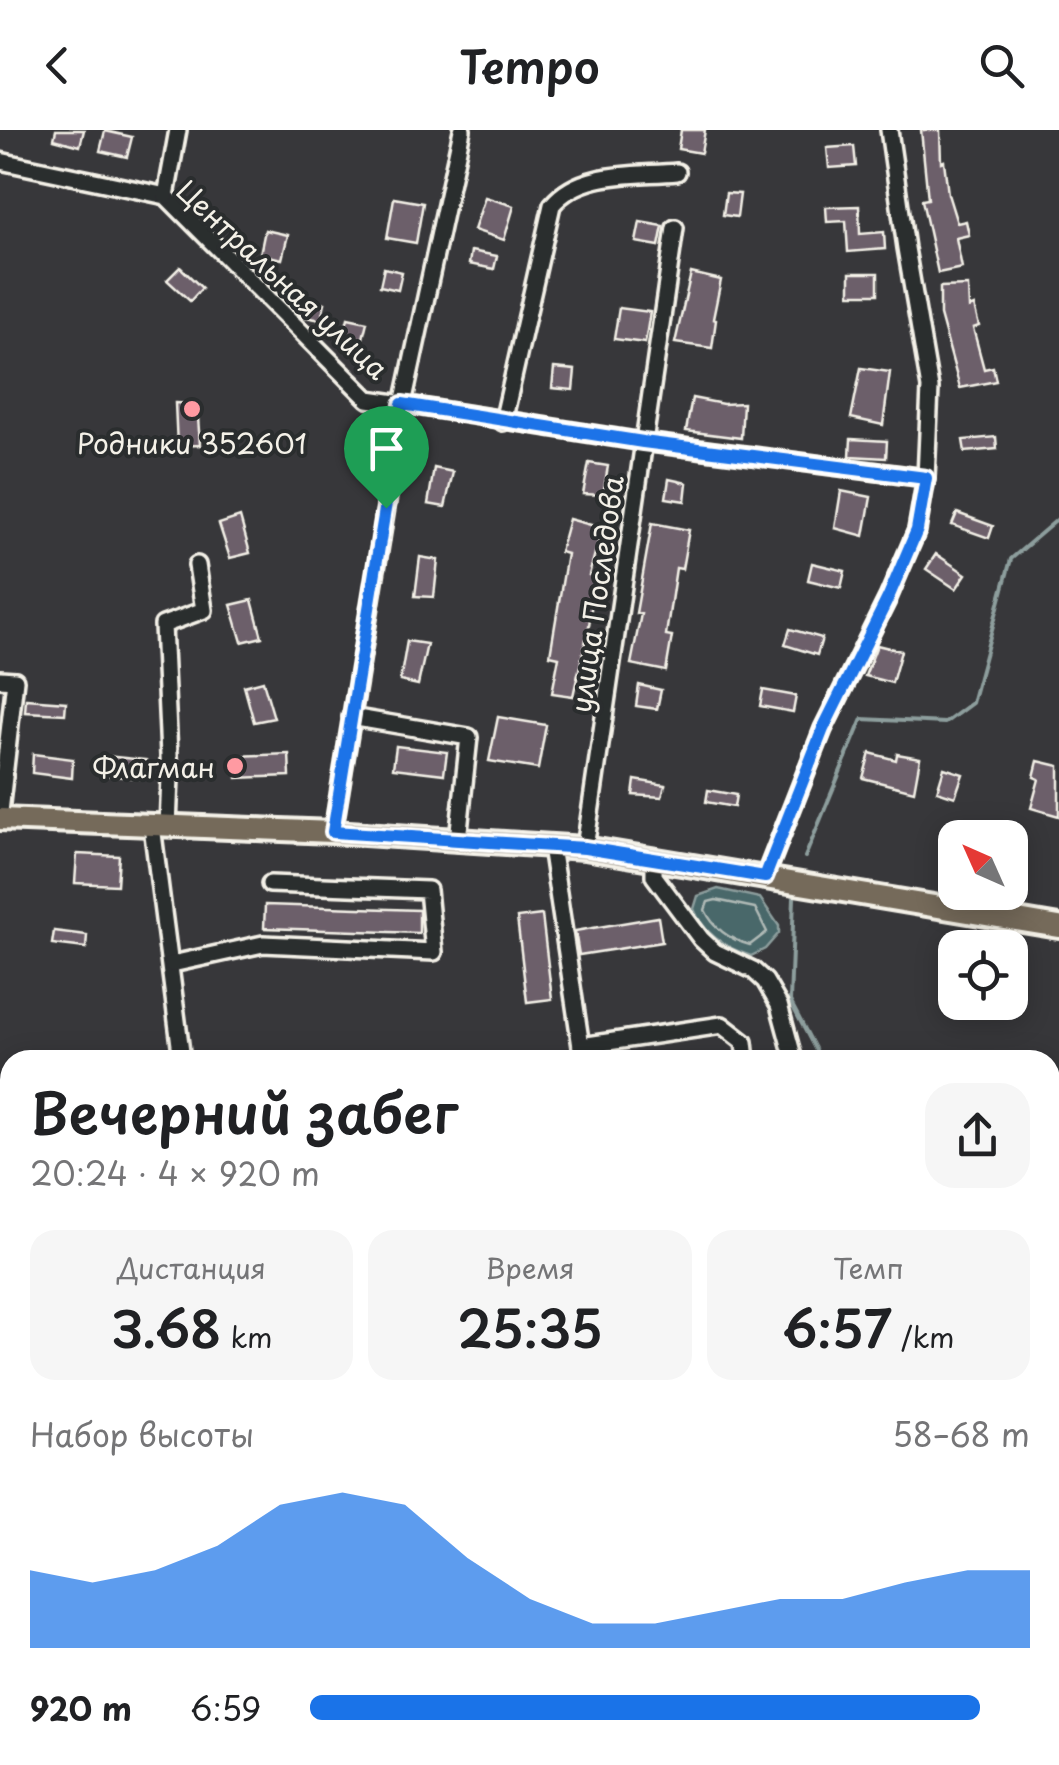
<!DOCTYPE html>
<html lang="ru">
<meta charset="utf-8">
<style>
:root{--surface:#fff;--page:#f6f6f6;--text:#202124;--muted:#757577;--accent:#1a73e8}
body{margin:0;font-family:"Playpen Sans",sans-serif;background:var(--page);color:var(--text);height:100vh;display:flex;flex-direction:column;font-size:38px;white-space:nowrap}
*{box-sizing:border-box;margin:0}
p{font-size:32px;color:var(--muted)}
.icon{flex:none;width:55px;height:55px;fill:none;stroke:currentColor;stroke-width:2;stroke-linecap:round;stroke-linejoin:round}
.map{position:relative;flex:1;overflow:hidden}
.panel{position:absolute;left:0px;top:920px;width:1060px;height:715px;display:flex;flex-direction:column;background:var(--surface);border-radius:30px 30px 0 0;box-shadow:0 5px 25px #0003}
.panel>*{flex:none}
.needle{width:65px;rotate:315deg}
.fabs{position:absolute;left:938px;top:690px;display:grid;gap:20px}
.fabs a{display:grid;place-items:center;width:90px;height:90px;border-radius:20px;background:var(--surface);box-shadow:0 5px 25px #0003;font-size:50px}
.pin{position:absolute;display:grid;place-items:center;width:85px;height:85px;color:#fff;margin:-102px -42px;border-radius:50% 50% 50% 0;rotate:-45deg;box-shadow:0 0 10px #0007}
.pin .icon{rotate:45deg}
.round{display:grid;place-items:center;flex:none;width:105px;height:105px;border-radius:30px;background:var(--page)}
.summary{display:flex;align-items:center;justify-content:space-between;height:170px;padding:0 30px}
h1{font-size:55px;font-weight:600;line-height:75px}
.stats{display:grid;grid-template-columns:repeat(3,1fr);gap:15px;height:170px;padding:10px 30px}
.stats div{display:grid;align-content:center;border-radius:25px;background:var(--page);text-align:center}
.stats b{font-size:50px;font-weight:600}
.stats small{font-size:28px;font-weight:400}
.stats p{font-size:28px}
.chart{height:280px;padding:20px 30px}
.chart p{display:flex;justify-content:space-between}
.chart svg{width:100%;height:180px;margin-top:10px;fill:var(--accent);opacity:.7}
ul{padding:0 30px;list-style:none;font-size:32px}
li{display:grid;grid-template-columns:160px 120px 1fr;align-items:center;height:75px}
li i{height:25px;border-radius:12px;background:var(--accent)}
header{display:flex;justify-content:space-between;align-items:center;height:130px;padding:0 30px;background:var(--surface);font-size:45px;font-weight:600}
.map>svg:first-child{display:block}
.water{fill:#49676b;stroke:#8d9e9d;stroke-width:2.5}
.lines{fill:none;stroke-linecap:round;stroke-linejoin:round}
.shore{stroke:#b0bab6;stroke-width:2.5}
.stream{stroke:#8d9e9d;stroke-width:4}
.building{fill:#6c5e6b;stroke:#f4f1e8;stroke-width:2.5}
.minor-casing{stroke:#f4f1e8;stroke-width:22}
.major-casing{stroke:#f4f1e8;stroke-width:28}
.minor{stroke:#2a2d2e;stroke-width:15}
.major{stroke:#746a5a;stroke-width:20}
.route-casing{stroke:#fff;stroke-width:20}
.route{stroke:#1a73e8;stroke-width:12}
.poi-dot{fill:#ff9aa2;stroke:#2a2d2e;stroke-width:4}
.labels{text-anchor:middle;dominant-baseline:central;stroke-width:8;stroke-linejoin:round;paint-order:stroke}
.street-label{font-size:28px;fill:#f4f1e8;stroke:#2a2d2e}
.poi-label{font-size:28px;fill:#f4f1e8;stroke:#2a2d2e}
</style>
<header><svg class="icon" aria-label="back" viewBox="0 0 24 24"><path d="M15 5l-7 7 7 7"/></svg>Tempo<svg class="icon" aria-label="search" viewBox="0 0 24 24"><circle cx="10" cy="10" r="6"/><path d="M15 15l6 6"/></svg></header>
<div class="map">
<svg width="1059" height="1635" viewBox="0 0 1059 1635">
<rect width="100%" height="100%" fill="#37373a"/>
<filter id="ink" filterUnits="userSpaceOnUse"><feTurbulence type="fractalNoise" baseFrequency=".01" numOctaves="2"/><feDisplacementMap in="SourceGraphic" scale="20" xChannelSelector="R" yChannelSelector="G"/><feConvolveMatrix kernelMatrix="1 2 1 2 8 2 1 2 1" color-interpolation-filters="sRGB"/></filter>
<g filter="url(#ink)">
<path class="water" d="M718,759l42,9 19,28v7l-14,16 -14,7c-25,-8 -47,-21 -57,-47l4,-13z"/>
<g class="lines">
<path class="shore" d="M716,770l39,8 12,24 -17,13c-19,-5 -36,-16 -45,-35l3,-8z"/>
<g class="stream">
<polyline points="805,727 862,589 945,593 972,573 1011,429 1059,388"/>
<polyline points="794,768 790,871 821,930"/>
<polyline points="1050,1071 1059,1071"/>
</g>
</g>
<g class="building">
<polygon points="56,0 84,0 80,16 54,9"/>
<polygon points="681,0 705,0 701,23 678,19"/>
<polygon points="921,0 940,0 941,32 944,31 948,64 957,93 966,91 969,105 956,108 962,138 938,143 922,70 928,69"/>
<polygon points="105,1 132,7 127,27 100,21"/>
<polygon points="854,16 856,36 829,38 827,18"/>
<polygon points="726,63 740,64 737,87 723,85"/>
<polygon points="485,67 514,76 504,110 474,100"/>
<polygon points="394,68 423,73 416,113 387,108"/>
<polygon points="859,76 860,104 884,102 885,119 848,122 846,91 827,92 826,77"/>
<polygon points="640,92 663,96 659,116 636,112"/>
<polygon points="265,100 288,105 282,129 260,124"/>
<polygon points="471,121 497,126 494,139 469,134"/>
<polygon points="180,137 202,158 190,171 167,150"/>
<polygon points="384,138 402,142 398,160 380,156"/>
<polygon points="691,143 721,150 713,189 716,190 712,218 675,213"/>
<rect x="850" y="143" width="28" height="21"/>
<polygon points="968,156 969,178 974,176 979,196 973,198 984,239 993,237 996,251 960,258 940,185 940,157"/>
<polygon points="299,167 325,173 321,190 301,186 296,181"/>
<polygon points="619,178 650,182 645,213 614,209"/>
<polygon points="348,188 367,192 361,216 342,211"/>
<polygon points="554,238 575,240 573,260 552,258"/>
<polygon points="861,238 890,242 883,295 851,288"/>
<polygon points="692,268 723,274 743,273 741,308 686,301"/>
<polygon points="175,273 197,274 200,315 177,316"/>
<polygon points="996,307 997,319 965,322 963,310"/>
<polygon points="851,309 887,311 886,328 850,326"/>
<polygon points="589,333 608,336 603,365 583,364"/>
<polygon points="434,338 453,342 445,377 428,374"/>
<polygon points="669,349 687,353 685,371 666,368"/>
<polygon points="841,361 871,367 864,406 835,398"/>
<polygon points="957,383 993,396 989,408 952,395"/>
<polygon points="240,387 250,423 230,428 219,394"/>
<polygon points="569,389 602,398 589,445 595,446 589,496 573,566 552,563 559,527 550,525 567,424 560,422"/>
<polygon points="652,393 689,400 682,439 676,438 666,505 672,506 666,541 631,534 641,484 636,483"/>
<polygon points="936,424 966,444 956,459 926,439"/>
<polygon points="420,427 438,430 434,467 415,466"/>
<polygon points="812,433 845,441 841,458 808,450"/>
<polygon points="252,470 262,507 242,512 231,475"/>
<polygon points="790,499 822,508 817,525 785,515"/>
<polygon points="407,511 427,514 418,555 400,551"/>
<polygon points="877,515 901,521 892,553 865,546"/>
<polygon points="263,551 274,588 254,592 244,556"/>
<polygon points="639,555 661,560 657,579 636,576"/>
<polygon points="763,560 796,566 793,582 760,576"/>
<polygon points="26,569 66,572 65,584 25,582"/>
<polygon points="498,587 546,595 538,639 489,631"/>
<polygon points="396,616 447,622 444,644 393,638"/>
<polygon points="870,623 896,630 897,624 920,628 914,661 863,648"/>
<polygon points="33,624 73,629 72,648 32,643"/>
<polygon points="289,624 290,646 237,648 236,626"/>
<polygon points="105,626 146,630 144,649 103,645"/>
<polygon points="1038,631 1059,636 1059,686 1031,678 1039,649 1034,647"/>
<polygon points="944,638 963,644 955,667 937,661"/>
<polygon points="635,650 665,655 662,667 633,665"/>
<polygon points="708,660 736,665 734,677 706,672"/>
<polygon points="77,724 119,726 117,755 75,753"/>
<polygon points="265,775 419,780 419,803 264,798"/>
<polygon points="542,785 552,869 527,872 517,788"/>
<polygon points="658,787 662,812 579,825 575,801"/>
<polygon points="54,801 87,805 86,818 52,814"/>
<polygon points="271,1625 365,1625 366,1635 272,1635"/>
<polygon points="750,1625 884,1625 886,1635 752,1635"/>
</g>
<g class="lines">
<g class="minor-casing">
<g id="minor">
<polyline points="462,0 403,274 643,312 926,348"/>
<polyline points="0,31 166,66 368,269 403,274 333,702"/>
<polyline points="166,66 178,0"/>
<path d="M503,292l49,-217c29,-35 83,-29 125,-33"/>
<polyline points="0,549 15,550 0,682"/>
<polyline points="351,587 469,607 458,710"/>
<polyline points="152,696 182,930"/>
<polyline points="168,696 170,647 163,495 204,480 197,435"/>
<polyline points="551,716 583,930"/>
<polyline points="585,718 675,98"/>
<polyline points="654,729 654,746 701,809 715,822 753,840 765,851 779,875 794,930"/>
<polyline points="765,747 823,599 888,468 917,400 926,348 930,258 906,118 889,0"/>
<polyline points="172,834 263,814 434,822 428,760 270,754"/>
<polyline points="581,916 722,895 744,912 746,930"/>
<polyline points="0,1021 10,1023"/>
<polyline points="650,1625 652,1635"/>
<polyline points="910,1625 912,1635"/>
<polyline points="223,1635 226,1625"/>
</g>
</g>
<g class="major-casing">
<polyline id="major" points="0,689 333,702 585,718 1059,797"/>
</g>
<use href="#minor" class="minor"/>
<use href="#major" class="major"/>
</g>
</g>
<g class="lines" filter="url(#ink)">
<g class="route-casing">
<polygon id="route" points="402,274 643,312 926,348 917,400 888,468 823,599 765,747 585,718 333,702"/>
</g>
<use href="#route" class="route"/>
</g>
<g class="poi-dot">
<circle cx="192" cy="279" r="10"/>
<circle cx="235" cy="636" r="10"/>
</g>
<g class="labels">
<g class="street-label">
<text transform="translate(283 149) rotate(43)">Центральная улица</text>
<text transform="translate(596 464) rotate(-82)">улица Последова</text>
</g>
<g class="poi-label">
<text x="192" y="312">Родники 352601</text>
<text x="215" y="636" text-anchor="end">Флагман</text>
</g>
</g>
</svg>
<div class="fabs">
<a><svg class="needle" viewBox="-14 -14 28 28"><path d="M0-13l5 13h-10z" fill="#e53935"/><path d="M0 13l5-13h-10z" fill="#757577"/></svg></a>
<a><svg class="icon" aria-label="locate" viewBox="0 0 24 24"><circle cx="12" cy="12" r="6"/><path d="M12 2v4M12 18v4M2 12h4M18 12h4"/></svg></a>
</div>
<div class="pin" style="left:386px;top:378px;background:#1e9e55"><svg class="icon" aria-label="arrive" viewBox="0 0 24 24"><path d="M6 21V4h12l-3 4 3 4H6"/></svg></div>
<section class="panel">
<div class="summary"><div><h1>Вечерний забег</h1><p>20:24 · 4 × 920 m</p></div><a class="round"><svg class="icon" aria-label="share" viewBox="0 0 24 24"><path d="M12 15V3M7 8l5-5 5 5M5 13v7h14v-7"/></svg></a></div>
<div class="stats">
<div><p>Дистанция</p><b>3.68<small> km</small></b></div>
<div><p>Время</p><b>25:35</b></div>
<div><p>Темп</p><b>6:57<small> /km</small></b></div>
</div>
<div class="chart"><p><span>Набор высоты</span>58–68 m</p>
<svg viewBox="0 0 160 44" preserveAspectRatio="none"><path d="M0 44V25L10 28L20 25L30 19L40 9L50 6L60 9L70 22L80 32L90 38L100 38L110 35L120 32L130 32L140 28L150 25L160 25V44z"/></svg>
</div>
<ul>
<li><b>920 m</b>6:59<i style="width:93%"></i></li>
</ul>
</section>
</div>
